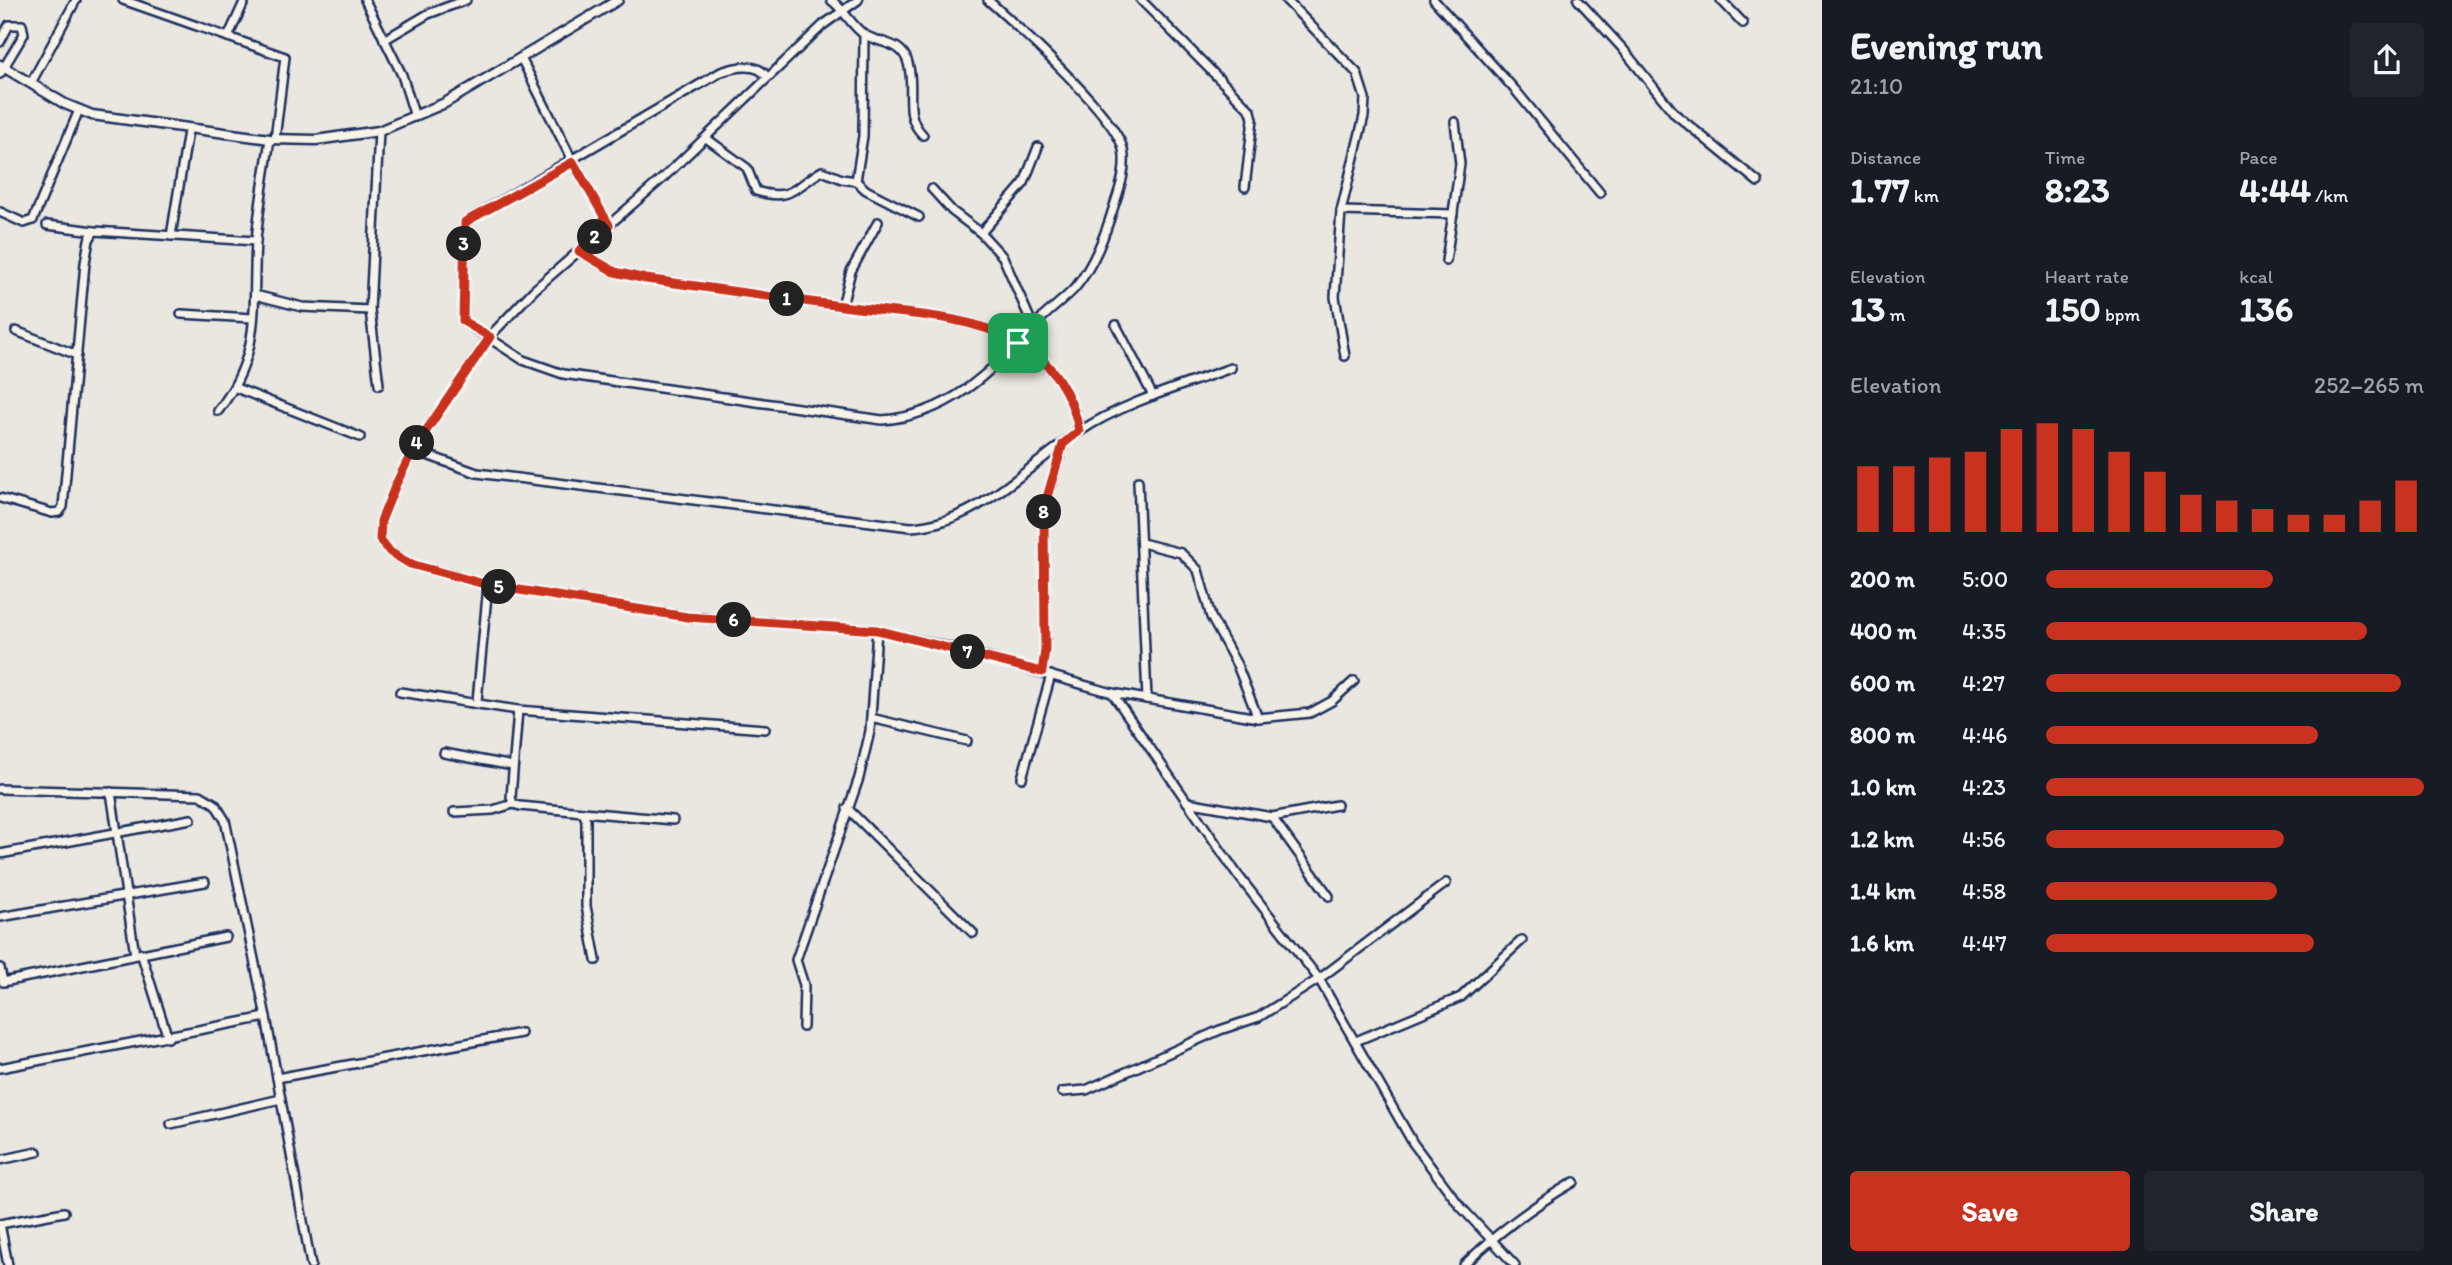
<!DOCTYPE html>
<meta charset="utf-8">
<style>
:root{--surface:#171b24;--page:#20242c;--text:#f1f3f6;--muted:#9ea1a6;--accent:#c8321e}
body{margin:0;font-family:Itim,sans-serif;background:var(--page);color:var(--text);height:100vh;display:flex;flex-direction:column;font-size:26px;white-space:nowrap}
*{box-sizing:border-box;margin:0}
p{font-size:23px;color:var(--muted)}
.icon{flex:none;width:38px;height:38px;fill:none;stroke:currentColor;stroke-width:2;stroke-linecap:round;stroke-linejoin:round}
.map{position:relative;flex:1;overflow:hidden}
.panel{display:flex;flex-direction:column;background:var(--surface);width:630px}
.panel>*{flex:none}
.pin{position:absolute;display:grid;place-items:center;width:60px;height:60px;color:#fff;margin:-30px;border-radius:14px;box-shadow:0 4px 10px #0006}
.km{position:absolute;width:35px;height:35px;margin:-18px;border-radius:50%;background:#222;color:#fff;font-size:19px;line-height:35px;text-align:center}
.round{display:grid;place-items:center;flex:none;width:74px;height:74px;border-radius:7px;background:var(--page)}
.overview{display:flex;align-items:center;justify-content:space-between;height:119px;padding:0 28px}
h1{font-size:38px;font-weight:800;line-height:52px}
.figures{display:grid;grid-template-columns:repeat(3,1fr);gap:10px;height:119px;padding:7px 28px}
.figures div{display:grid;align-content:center}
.figures b{font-size:35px;font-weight:800}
.figures small{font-size:19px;font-weight:400}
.figures p{font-size:19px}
.chart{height:196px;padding:14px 28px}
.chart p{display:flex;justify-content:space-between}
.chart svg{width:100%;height:126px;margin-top:7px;stroke:var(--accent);stroke-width:6}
.primary-button{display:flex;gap:14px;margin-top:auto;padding:14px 28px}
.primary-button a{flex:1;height:80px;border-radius:7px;background:var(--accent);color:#fff;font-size:28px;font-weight:800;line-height:80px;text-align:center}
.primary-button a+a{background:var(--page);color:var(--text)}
ul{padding:0 28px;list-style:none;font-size:23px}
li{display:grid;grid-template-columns:112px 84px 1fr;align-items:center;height:52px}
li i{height:18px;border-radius:9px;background:var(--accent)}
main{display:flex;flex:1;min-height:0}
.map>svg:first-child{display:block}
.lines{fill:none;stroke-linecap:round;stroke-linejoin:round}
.minor-casing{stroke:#1b2f5e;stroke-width:12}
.tertiary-casing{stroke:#1b2f5e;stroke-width:13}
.minor{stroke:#f7f3e8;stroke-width:7}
.tertiary{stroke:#f7f3e8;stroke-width:8}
.route-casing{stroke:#fff;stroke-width:14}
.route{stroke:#c8321e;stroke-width:9}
</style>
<main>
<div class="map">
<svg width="1822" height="1265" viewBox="0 0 1822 1265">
<rect width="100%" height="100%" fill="#eae7e0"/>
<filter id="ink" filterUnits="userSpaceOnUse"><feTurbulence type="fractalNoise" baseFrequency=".0143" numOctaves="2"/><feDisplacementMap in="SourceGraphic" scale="14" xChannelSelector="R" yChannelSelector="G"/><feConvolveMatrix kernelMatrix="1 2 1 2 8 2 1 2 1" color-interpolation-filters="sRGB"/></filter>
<g filter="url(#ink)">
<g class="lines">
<g class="minor-casing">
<g id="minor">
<polyline points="123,0 285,57 275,139"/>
<polyline points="365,0 402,75 415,117"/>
<path d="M831,0c13,9 21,27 34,35 15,9 37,6 43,28 8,26 -6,52 15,72"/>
<polyline points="858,0 823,25 663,178 534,290 490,336 413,450 396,484 381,521 380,539 390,552 410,564 488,585 687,617 877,630 961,650 1112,693 1258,718 1310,713 1332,701 1354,681"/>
<polyline points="1141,0 1251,111 1253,119 1245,187"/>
<polyline points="1286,0 1357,73 1365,98 1364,116 1341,211 1335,297 1345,356"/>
<polyline points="1434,0 1516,91 1600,193"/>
<polyline points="1578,0 1623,49 1675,114 1758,182"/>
<polyline points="1721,0 1743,23"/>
<polyline points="864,34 863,136 856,181 866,190 919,217"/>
<polyline points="228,37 245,0"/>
<polyline points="384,40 428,14 466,0"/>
<polyline points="0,42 9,25 22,25 24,34 0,74"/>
<polyline points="521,58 573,162 609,225"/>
<path d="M767,77c-9,-15 -32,-10 -46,-5l-256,150 -2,99 60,39 40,14 319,46c67,-5 106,-46 150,-92 13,-15 30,-26 43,-40 19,-23 30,-53 39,-82 6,-18 13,-37 9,-57 -8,-34 -105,-122 -135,-149"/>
<polyline points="31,83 76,0"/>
<polyline points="379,131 370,310 379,385"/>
<path d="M706,138l41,30 9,23c35,11 39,-4 66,-20l20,8 14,2"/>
<polyline points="932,189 952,211 981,233 1003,257 1033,326"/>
<polyline points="1341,211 1453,214"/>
<polyline points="0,212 24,223 33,220 79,110"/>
<polyline points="47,225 94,231"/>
<polyline points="981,233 1024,183 1038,147"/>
<polyline points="171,236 188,131"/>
<path d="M579,251l36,21 32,7c65,9 130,19 195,27 58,8 123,7 176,36 33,19 55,53 61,89"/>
<polyline points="1446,261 1460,164 1455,122"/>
<polyline points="255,295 302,307 370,310"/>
<polyline points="842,306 851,271 878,222"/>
<polyline points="181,314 253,318"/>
<polyline points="1116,325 1153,396"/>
<polyline points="16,331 77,355"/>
<polyline points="236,388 360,437"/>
<path d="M218,411c45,-58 34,-103 38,-170 3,-34 9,-68 14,-102"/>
<path d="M413,450l64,23 434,54c68,-4 114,-60 168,-95 41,-28 105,-47 152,-64"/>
<polyline points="1138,481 1147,699"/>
<polyline points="0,498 52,513 59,512 63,507 85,263 89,240 94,231 256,241"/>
<polyline points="1142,543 1181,553 1198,570 1211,617 1237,665 1258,718"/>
<polyline points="1042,672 1045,650 1044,507 1063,445"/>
<polyline points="400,692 518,710 765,729"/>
<polyline points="1112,693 1237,874 1319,979 1413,1143 1460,1206 1515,1265"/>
<polyline points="477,701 488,585"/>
<polyline points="518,710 511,797 513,804 520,806 583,812 586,820 586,906 596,960"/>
<polyline points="871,718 967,741"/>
<polyline points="444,753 513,766"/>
<polyline points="1022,778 1051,675"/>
<polyline points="0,789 200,795 215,804 225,820 266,1017 311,1265"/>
<polyline points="111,792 135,955"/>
<polyline points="1187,802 1272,817 1337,805"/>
<polyline points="847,808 973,933"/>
<polyline points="454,812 493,810 513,804"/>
<polyline points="583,812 673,820"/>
<polyline points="1272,817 1329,896"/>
<polyline points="0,854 191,819"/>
<polyline points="0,917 205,882"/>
<polyline points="141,953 168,1038"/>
<polyline points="0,968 3,982 226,937"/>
<polyline points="803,1027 804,985 796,960 859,778 870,731 877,630"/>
<polyline points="1356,1041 1461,997 1522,940"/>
<polyline points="0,1068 266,1017"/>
<polyline points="277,1078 521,1033"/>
<polyline points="1062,1092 1086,1090 1220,1030 1259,1017 1319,979 1446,883"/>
<polyline points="171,1124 281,1099"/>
<polyline points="0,1160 37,1152"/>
<polyline points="0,1224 64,1212"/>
<polyline points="0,1224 8,1265"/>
<path d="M1464,1265c33,-32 70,-60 110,-83"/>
</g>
</g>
<g class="tertiary-casing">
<polyline id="tertiary" points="0,65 65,104 92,115 270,139 316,140 379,131 445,103 618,0"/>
</g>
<use href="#minor" class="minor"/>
<use href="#tertiary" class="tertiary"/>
</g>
</g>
<g class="lines" filter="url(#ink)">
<g class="route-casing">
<path id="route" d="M573,162l36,63 -30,26 36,21 31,7c65,9 130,19 196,27 58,8 123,7 176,36 33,18 55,53 61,89l-16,13 -19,63 1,143 -3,22 -165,-42 -190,-13 -199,-32 -78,-21 -20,-12 -10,-13 1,-18 15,-37 17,-34 77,-113 -27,-16 2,-99z"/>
</g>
<use href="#route" class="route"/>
</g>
</svg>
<div class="pin" style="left:1018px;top:343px;background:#1e9e55"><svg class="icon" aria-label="arrive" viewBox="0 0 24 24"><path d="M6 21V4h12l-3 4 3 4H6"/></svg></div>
<b class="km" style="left:787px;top:299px">1</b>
<b class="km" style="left:595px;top:237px">2</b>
<b class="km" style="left:464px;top:244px">3</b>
<b class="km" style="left:417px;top:443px">4</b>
<b class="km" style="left:499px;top:587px">5</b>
<b class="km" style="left:734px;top:620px">6</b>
<b class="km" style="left:968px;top:652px">7</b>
<b class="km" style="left:1044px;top:512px">8</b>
</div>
<section class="panel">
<div class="overview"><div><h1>Evening run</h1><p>21:10</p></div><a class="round"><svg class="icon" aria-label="share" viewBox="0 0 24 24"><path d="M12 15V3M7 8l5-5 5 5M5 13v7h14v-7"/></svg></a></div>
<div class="figures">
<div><p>Distance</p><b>1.77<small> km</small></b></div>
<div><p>Time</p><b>8:23</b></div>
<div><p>Pace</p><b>4:44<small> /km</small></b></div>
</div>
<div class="figures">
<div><p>Elevation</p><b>13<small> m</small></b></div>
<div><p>Heart rate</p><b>150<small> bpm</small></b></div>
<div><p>kcal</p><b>136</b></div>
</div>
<div class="chart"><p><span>Elevation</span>252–265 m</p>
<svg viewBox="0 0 160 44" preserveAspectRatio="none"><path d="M5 44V21M15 44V21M25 44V18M35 44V16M45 44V8M55 44V6M65 44V8M75 44V16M85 44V23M95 44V31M105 44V33M115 44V36M125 44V38M135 44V38M145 44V33M155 44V26"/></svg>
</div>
<ul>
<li><b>200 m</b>5:00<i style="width:60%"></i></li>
<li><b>400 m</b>4:35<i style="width:85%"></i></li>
<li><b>600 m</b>4:27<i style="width:94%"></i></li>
<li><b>800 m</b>4:46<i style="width:72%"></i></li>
<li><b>1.0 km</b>4:23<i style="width:100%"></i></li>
<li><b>1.2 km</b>4:56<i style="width:63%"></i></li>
<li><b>1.4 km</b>4:58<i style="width:61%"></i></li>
<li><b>1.6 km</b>4:47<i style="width:71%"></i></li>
</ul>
<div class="primary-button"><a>Save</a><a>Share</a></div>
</section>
</main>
